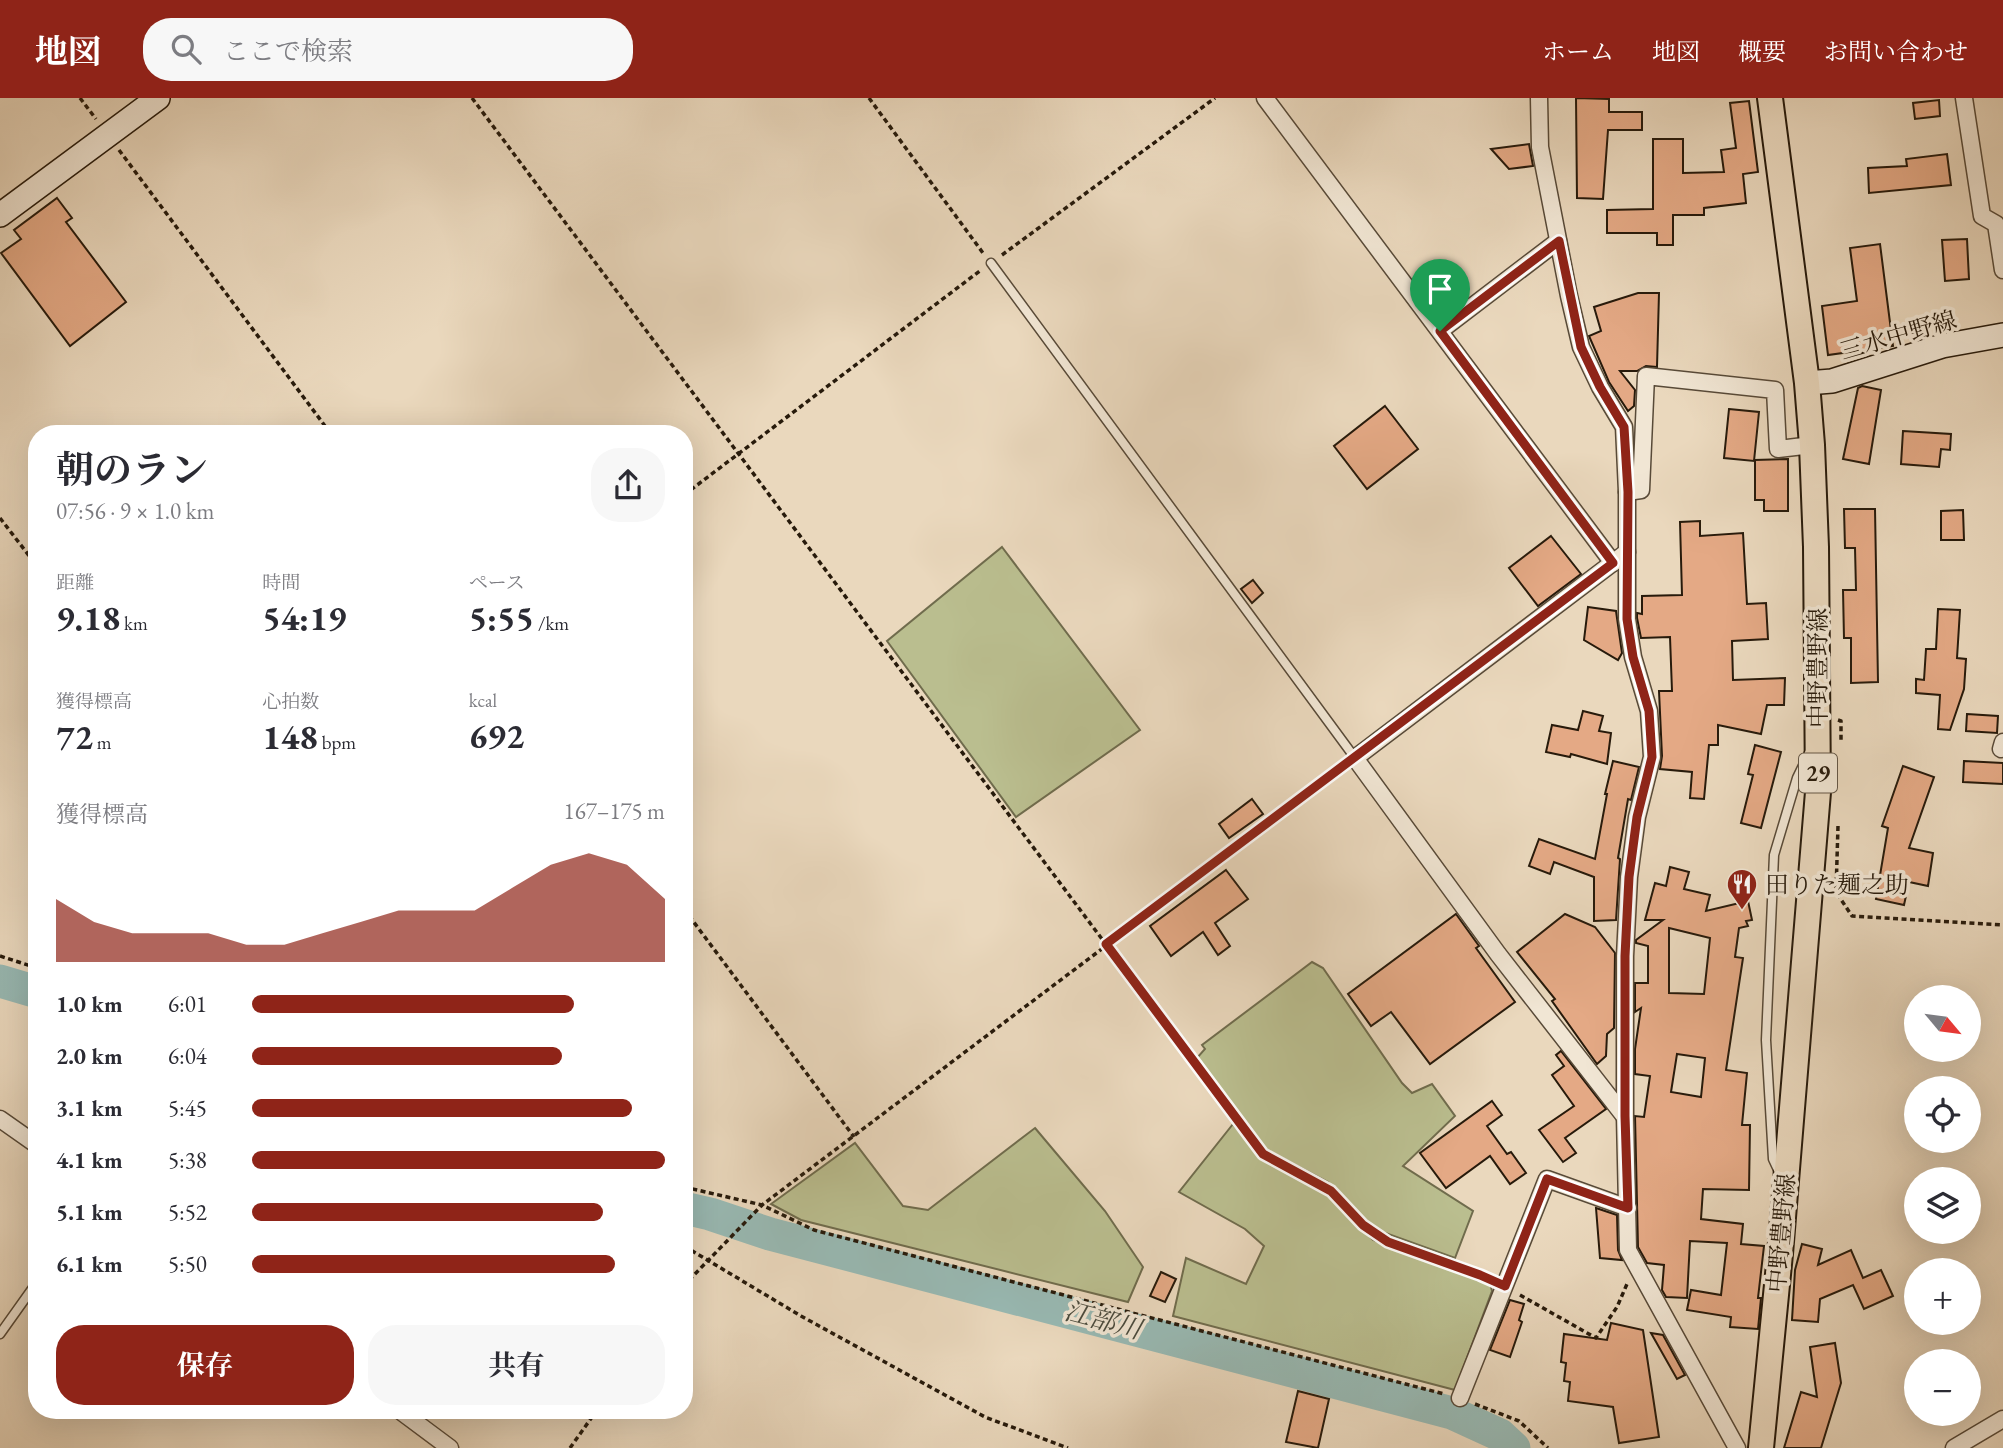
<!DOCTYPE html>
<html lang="ja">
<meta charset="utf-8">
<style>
:root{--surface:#fff;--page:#f7f7f7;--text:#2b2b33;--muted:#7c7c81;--accent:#8f2418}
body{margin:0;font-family:"EB Garamond","Noto Serif JP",serif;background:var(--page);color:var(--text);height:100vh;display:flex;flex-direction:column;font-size:26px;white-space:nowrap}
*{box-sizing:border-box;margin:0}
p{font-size:23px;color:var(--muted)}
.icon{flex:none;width:38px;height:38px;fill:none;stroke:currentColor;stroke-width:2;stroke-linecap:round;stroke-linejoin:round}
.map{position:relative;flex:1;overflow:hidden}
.sheet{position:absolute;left:28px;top:327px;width:665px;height:994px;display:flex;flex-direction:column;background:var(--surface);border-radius:28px;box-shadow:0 7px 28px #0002}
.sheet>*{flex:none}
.needle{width:46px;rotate:119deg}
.buttons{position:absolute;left:1904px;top:887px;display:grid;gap:14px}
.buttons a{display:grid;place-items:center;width:77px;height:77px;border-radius:50%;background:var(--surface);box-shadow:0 7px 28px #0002;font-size:35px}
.pin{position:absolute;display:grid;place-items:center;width:60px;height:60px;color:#fff;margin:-72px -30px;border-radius:50% 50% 50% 0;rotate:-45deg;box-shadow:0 0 7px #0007}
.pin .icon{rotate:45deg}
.round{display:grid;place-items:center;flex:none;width:74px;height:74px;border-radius:28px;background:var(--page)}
.head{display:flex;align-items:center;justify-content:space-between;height:119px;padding:0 28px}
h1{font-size:38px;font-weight:700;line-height:52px}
.figures{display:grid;grid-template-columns:repeat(3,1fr);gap:10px;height:119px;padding:7px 28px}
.figures div{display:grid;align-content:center}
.figures b{font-size:35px;font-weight:700}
.figures small{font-size:19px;font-weight:400}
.figures p{font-size:19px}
.chart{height:196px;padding:14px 28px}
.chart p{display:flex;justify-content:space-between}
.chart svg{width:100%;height:126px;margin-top:7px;fill:var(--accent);opacity:.7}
.action{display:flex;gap:14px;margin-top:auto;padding:14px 28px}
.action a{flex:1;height:80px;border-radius:28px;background:var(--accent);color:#fff;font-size:28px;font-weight:700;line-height:80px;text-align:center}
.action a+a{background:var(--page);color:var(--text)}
ul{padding:0 28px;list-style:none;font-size:23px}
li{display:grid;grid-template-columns:112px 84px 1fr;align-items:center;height:52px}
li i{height:18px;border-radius:9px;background:var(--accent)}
header{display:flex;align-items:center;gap:42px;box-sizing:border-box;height:98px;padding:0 35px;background:var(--accent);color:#fff}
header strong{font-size:33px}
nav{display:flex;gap:38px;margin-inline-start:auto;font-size:24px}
.search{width:490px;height:63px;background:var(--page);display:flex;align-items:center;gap:18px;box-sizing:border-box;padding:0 24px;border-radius:28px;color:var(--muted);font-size:26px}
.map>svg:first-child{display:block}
.green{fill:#babe8f;stroke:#706c4d;stroke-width:2}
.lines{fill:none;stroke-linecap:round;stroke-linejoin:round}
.river{stroke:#98b9b3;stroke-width:33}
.building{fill:#e4a985;stroke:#271a0b;stroke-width:2;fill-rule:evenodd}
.lane-casing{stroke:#584a38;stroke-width:11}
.street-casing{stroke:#584a38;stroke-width:19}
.secondary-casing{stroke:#271a0b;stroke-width:26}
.primary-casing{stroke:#271a0b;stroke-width:28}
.path{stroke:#271a0b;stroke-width:3.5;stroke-dasharray:5 3.5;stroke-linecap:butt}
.lane{stroke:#f1e6d4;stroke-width:8}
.street{stroke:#f1e6d4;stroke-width:16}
.secondary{stroke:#f1e6d4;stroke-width:23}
.primary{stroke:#ead8bd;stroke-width:24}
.route-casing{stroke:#fff;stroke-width:14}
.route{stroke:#8f2418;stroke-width:9}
.labels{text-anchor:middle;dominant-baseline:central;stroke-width:7;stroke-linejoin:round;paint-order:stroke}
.shield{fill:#f1e6d4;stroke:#645747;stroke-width:2}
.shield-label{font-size:23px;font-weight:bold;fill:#271a0b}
.street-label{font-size:24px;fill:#271a0b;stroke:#f1e6d4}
.poi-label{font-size:24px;fill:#271a0b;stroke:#f1e6d4;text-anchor:start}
.water-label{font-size:26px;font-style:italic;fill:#494a3d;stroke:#f1e6d4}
</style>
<header>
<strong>地図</strong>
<div class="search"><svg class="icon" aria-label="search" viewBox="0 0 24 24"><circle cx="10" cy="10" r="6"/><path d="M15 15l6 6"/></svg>ここで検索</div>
<nav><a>ホーム</a><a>地図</a><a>概要</a><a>お問い合わせ</a></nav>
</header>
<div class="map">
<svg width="2003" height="1350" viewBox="0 0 2003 1350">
<rect width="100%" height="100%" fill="#ead8bd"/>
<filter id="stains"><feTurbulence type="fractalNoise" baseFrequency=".00286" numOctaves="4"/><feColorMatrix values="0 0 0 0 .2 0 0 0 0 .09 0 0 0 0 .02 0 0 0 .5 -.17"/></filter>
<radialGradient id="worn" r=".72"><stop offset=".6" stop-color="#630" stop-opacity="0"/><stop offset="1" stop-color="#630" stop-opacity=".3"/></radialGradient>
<g class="green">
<polygon points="1002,449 1140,632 1016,719 887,543"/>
<polygon points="1312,864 1323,870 1402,985 1412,995 1432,986 1455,1018 1403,1068 1473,1113 1455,1160 1377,1132 1359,1122 1328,1084 1265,1051 1196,961 1205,951 1202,947"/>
<polygon points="1233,1026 1261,1060 1326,1096 1373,1142 1490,1185 1492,1193 1455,1292 1173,1218 1186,1160 1246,1186 1264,1148 1245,1131 1179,1094"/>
<polygon points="1035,1030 1105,1113 1143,1169 1128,1204 801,1122 771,1106 855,1045 903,1108 928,1112"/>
</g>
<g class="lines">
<g class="river">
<polyline points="0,883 37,894"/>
<polyline points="684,1110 710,1116 770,1136 1452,1315 1500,1337 1514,1350"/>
</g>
</g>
<g class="building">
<polygon points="1576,0 1609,1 1609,14 1642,14 1642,32 1608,32 1603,101 1577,100"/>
<polygon points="1939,2 1940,18 1915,21 1913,5"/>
<polygon points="1749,3 1758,74 1743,76 1746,105 1704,110 1704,117 1673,117 1673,147 1657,147 1657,135 1607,135 1607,112 1653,111 1653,41 1683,41 1683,75 1724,74 1721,52 1736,50 1730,5"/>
<polygon points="1529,46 1533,68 1509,71 1491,51"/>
<polygon points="1947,56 1951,87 1869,95 1868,70 1907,68 1906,61"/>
<polygon points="57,100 72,120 66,124 126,204 70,248 1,155 21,141 14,132"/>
<polygon points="1967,141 1969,181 1945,183 1942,142"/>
<polygon points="1880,146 1893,248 1828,257 1822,208 1857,203 1850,150"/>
<polygon points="1638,195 1659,195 1657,269 1646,268 1637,273 1620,273 1635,292 1634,308 1628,313 1609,284 1589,238 1601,233 1594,209"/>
<polygon points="1862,288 1881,292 1869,366 1843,361 1858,290"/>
<polygon points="1385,308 1418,351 1367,391 1334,348"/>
<polygon points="1729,311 1759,314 1754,363 1724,360"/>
<polygon points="1903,333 1951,336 1950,352 1941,351 1939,369 1901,366"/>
<polygon points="1788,361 1788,413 1764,413 1764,402 1755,402 1755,362"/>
<polygon points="1844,411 1875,411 1878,584 1851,585 1851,540 1844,540 1843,492 1856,492 1855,450 1845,450"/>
<polygon points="1963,412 1964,442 1941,442 1941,413"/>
<polygon points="1700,423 1700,438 1743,435 1747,506 1766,505 1768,541 1732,543 1733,582 1785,580 1784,607 1767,607 1761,636 1718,627 1718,647 1709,647 1704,701 1690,700 1692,674 1660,671 1662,658 1659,593 1672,593 1670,539 1641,540 1637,520 1637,515 1642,516 1642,498 1682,497 1680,424"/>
<polygon points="1551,438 1581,476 1538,508 1509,470"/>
<polygon points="1253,482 1263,495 1252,505 1241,491"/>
<polygon points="1588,509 1616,513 1622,555 1618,562 1584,542"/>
<polygon points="1938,511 1960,512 1957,560 1966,561 1964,591 1950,632 1938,631 1940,597 1916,595 1916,581 1924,582 1926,551 1936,551"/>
<polygon points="1583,613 1603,618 1599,633 1611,635 1607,666 1571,656 1570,659 1546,654 1552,627 1578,632"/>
<polygon points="1967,616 1998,618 1997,635 1966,633"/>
<polygon points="1755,647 1781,654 1761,730 1741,725 1753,677 1748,676"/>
<polygon points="1613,663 1639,669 1631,702 1628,701 1618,760 1620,761 1616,822 1594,823 1594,779 1554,764 1550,776 1529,768 1539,741 1595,761 1607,696 1605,696"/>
<polygon points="1964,663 2003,665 2003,686 1963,684"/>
<polygon points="1903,668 1934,679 1909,750 1933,755 1928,788 1909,784 1904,807 1876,801 1888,730 1882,728"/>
<polygon points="1252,701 1263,716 1229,740 1219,726"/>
<path d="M1670,769l19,5 -5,17 26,6 -4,16 42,-10 4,19 -6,1 2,5 -9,2 -4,29 8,1 -17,112 21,3 -5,52h8l-1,65 -46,-1 -2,30 42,5 -2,20 23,2 -6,52h3l-3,31 -28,-2 1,-10 -44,-7 4,-20 30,5 6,-52 -37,-2 -3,57 -21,-1 -4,-7 2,-25 -17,-2 -9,-16 -3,-131 9,1 6,-41 -15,-2v-25l6,-41 -6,4v-29h13v-37l-12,-3v-3l27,-20h-18l10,-37 11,3zM1669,830l41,10 -6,56 -35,-1zM1677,956l28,4 -4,39 -30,-5z"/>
<polygon points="1226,772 1248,801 1215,825 1230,848 1218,857 1203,834 1171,858 1150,828"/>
<polygon points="1456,816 1479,848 1476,850 1515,904 1430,966 1391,914 1371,928 1348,896"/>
<polygon points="1565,816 1595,829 1615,855 1614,930 1607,936 1606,958 1597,966 1552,903 1555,901 1517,854"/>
<polygon points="1561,953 1606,1011 1565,1040 1576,1055 1563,1064 1539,1032 1574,1008 1552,977 1564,968 1556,957"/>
<polygon points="1492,1003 1502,1017 1487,1028 1507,1056 1511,1054 1526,1075 1510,1086 1490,1058 1446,1090 1420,1055"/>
<polygon points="1596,1110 1617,1117 1618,1152 1622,1162 1600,1160"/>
<polygon points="1802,1146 1822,1151 1818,1167 1851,1152 1863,1180 1881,1172 1893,1198 1864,1211 1853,1187 1820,1201 1818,1224 1792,1222 1795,1172"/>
<polygon points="1161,1174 1176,1181 1165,1204 1150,1198"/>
<polygon points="1510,1202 1524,1206 1519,1222 1522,1224 1510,1259 1490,1252"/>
<polygon points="1611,1225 1643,1232 1659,1339 1619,1345 1613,1309 1568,1303 1570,1284 1564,1283 1566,1265 1561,1264 1564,1236 1607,1242"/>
<polygon points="1651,1235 1663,1237 1685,1277 1677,1281"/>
<polygon points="1835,1245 1841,1285 1821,1350 1784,1350 1801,1294 1817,1299 1810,1249"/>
<polygon points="1298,1293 1329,1301 1318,1350 1286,1344"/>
</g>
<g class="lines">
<g class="lane-casing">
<g id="lane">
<polyline points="991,165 1355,660"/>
<polyline points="1780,1076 1773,1061 1766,942 1774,757 1797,680 1810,653"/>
<polyline points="0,1236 37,1184"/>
</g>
</g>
<g class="street-casing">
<g id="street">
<polyline points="1265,0 1613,465"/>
<polyline points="1539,0 1540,49 1569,198 1581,249 1600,289 1624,329 1627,394 1627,521 1633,559 1649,613 1652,659 1637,719 1629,779 1625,858 1625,1019 1628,1152 1737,1350"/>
<polyline points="1964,0 1982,118 1996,126 2003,172"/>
<polyline points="1440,233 1558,143"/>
<polyline points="1627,394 1641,392 1646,278 1775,292 1778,351 1812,347"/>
<polyline points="2001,651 2003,644"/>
<polyline points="1625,1019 1498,856 1355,660 1627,454"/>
<polyline points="0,1021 37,1047"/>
<polyline points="1460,1300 1547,1081 1628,1110"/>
<polyline points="399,1312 450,1350"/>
<polyline points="1954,1350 2003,1321"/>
</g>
</g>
<g class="secondary-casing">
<g id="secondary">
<polyline points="0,117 158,0"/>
<polyline points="1807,285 1832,283 1942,248 2003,237"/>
</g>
</g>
<g class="primary-casing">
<polyline id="primary" points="1761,1350 1780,1156 1818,694 1816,449 1812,347 1807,285 1770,0"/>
</g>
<g class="path">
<polyline points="80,0 96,21"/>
<polyline points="472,0 1263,1056 1331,1093 1363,1127 1388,1144 1491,1182"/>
<polyline points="869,0 983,155"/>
<polyline points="119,52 331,336"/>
<polyline points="1002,157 1215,0"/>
<polyline points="684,397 981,172"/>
<polyline points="0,420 37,468"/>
<polyline points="1838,622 1841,623 1841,644"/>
<polyline points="1838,728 1836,794 1852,818 2003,827"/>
<polyline points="684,811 854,1039"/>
<polyline points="0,858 37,870"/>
<polyline points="684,1089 762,1107 814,1132 1444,1296"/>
<polyline points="684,1148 801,1218 985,1319 1068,1350"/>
<polyline points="684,1189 692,1179 762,1107 1342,670"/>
<polyline points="1520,1197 1596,1240 1617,1209 1627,1186"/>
<polyline points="1475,1306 1519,1323 1548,1350"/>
<polyline points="570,1350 597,1312"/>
</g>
<use href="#lane" class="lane"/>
<use href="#street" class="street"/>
<use href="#secondary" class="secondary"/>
<use href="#primary" class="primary"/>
</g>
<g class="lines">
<g class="route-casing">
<polygon id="route" points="1559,143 1581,249 1600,289 1624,329 1628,394 1627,521 1633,559 1649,613 1652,659 1637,719 1629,779 1625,858 1625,1018 1628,1110 1547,1081 1505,1188 1480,1177 1388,1144 1363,1127 1331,1093 1263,1056 1106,846 1613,465 1440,233"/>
</g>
<use href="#route" class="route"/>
</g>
<defs>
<g id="restaurant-pin" transform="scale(1.575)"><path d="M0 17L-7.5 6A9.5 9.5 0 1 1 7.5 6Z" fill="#8f2418" stroke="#f1e6d4"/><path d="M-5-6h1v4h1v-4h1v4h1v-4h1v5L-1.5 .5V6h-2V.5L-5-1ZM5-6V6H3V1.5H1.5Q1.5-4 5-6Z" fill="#fff"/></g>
</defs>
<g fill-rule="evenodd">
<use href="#restaurant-pin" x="1742" y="786"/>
</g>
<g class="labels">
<rect class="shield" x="1799" y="655.5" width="38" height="39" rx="5"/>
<g class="shield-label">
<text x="1818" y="675">29</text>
</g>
<g class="street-label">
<text transform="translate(1898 237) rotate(-16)">三水中野線</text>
<text transform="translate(1817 570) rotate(-90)">中野豊野線</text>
<text transform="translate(1781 1135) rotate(-85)">中野豊野線</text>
</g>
<g class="poi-label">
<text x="1765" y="786">田りた麺之助</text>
</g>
<g class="water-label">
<text transform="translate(1103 1222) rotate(15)">江部川</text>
</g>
</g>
<rect width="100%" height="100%" filter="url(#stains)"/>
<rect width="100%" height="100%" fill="url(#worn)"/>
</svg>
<div class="buttons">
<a><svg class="needle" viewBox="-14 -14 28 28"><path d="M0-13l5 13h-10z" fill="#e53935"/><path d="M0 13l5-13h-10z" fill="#7c7c81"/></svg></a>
<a><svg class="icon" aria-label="locate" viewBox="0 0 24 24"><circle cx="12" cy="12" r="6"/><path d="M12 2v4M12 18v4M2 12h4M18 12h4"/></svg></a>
<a><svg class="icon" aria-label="layers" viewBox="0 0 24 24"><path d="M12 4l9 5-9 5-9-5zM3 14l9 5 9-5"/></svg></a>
<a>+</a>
<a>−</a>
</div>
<div class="pin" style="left:1440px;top:233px;background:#1e9e55"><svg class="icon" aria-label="arrive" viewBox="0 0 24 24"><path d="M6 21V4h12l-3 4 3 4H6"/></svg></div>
<section class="sheet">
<div class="head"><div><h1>朝のラン</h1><p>07:56 · 9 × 1.0 km</p></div><a class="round"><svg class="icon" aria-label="share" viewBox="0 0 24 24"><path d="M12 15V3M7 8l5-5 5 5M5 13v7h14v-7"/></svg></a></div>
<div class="figures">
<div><p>距離</p><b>9.18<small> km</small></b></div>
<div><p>時間</p><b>54:19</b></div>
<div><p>ペース</p><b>5:55<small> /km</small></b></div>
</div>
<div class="figures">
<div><p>獲得標高</p><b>72<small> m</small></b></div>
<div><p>心拍数</p><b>148<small> bpm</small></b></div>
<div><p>kcal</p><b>692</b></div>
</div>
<div class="chart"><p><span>獲得標高</span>167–175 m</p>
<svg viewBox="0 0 160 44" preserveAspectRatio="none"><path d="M0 44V22L10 30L20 34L30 34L40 34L50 38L60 38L70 34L80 30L90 26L100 26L110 26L120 18L130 10L140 6L150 10L160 22V44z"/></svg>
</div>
<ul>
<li><b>1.0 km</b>6:01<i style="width:78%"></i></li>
<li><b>2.0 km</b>6:04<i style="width:75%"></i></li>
<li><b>3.1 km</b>5:45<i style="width:92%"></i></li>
<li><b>4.1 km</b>5:38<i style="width:100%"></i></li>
<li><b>5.1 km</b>5:52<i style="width:85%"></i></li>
<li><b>6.1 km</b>5:50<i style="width:88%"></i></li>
</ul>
<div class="action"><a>保存</a><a>共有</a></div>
</section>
</div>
